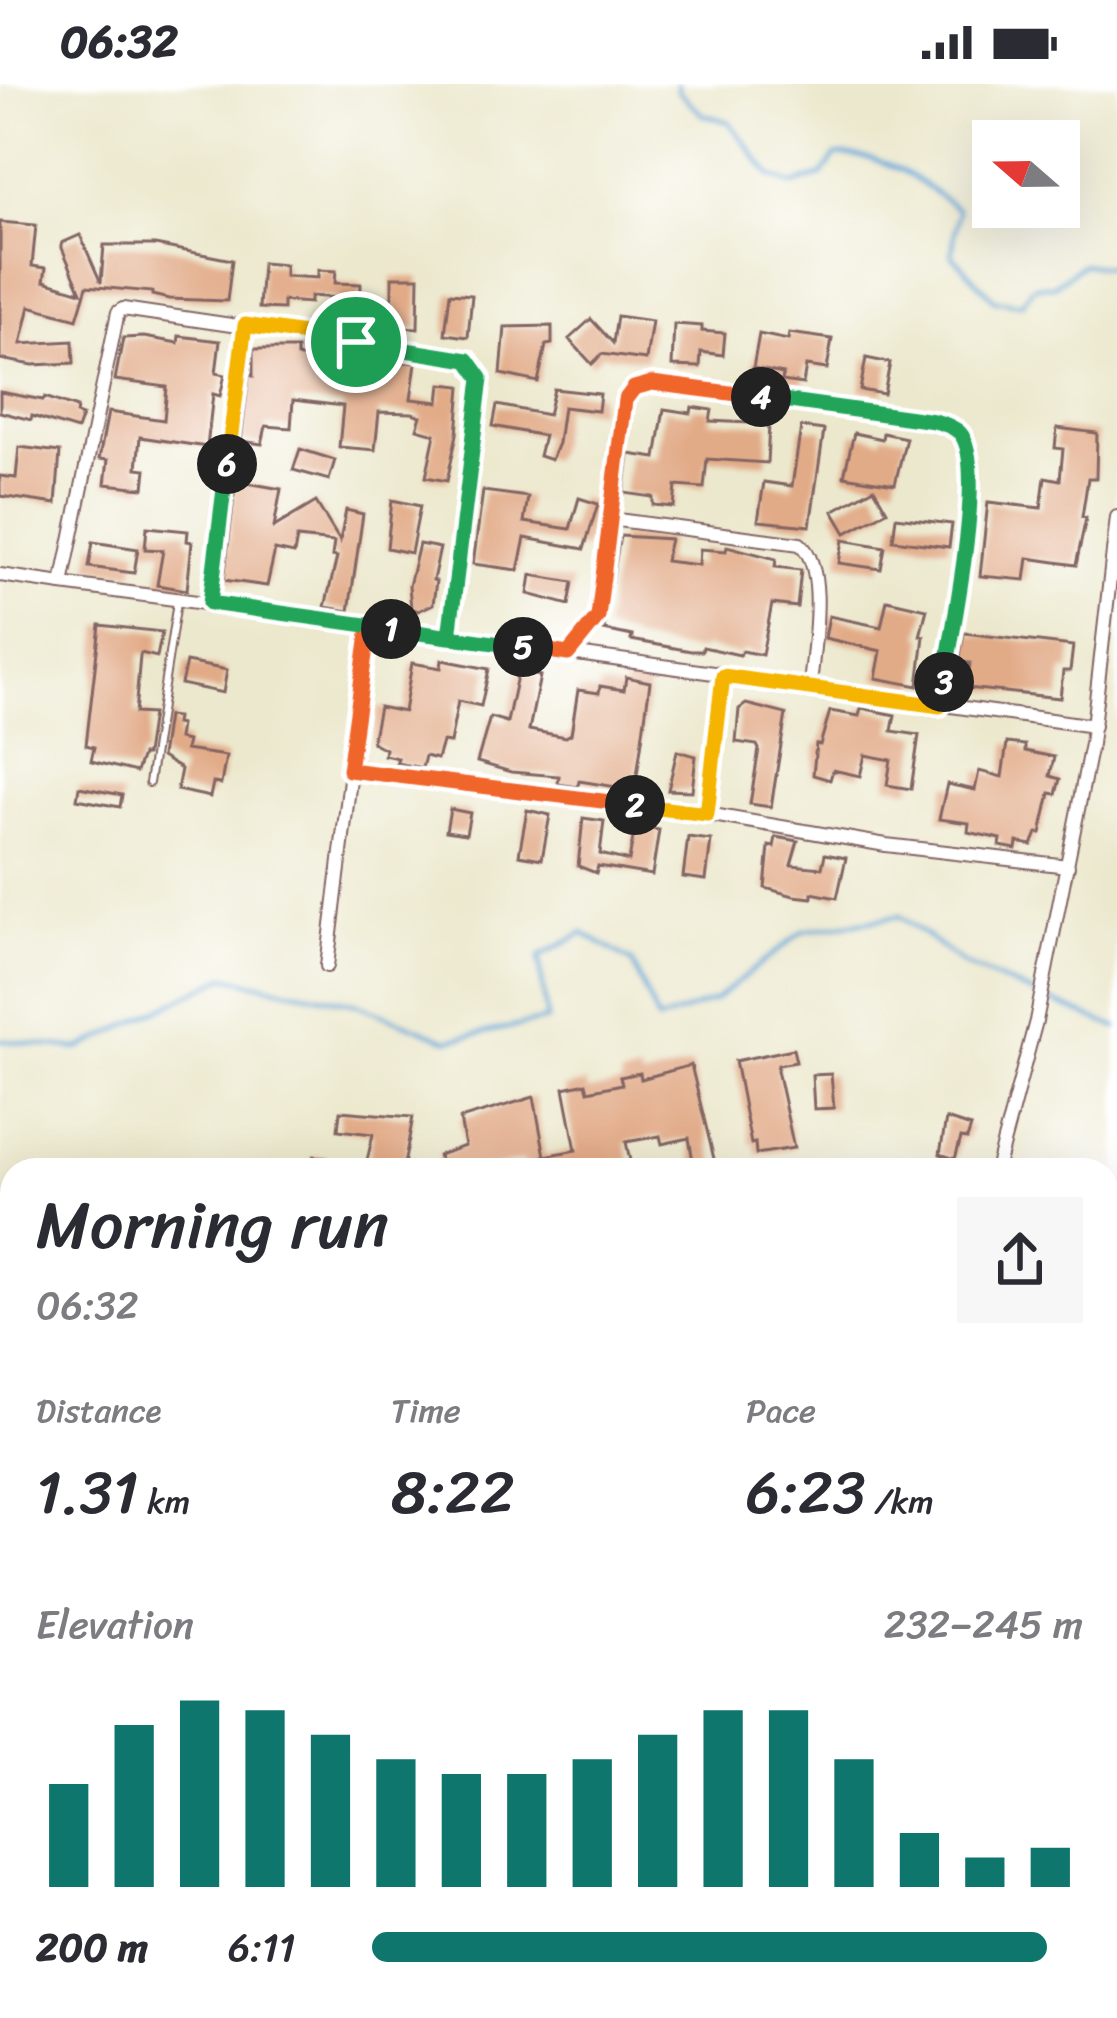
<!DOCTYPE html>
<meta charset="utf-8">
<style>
:root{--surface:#fff;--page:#f7f7f7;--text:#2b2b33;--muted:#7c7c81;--accent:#0f766e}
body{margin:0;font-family:Sriracha,sans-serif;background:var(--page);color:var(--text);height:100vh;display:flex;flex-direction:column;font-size:45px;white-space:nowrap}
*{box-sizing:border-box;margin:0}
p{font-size:39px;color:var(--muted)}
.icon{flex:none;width:66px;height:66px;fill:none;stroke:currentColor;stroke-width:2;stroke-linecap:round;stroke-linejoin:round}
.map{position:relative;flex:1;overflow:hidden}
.details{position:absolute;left:0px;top:1074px;width:1119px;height:861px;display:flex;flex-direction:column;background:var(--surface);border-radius:36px 36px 0 0;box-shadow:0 12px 48px #0002}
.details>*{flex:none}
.needle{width:78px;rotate:290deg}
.controls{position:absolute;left:972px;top:36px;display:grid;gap:24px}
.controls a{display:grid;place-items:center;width:108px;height:108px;border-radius:0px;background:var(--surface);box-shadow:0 12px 48px #0002;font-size:60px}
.pin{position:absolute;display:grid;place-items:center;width:102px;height:102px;color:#fff;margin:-51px;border:6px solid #fff;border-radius:50%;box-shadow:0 3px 12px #0007}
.km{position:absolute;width:60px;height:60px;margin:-30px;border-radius:50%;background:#222;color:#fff;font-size:33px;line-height:60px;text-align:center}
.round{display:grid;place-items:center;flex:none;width:126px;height:126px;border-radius:0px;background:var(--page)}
.headline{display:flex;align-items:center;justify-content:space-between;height:204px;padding:0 36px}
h1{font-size:66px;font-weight:600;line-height:90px}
.stats{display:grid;grid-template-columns:repeat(3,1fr);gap:18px;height:204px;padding:12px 36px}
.stats div{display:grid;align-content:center}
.stats b{font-size:60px;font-weight:600}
.stats small{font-size:33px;font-weight:400}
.stats p{font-size:33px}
.chart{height:336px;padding:24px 36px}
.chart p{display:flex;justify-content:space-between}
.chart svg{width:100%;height:216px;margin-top:12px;stroke:var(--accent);stroke-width:6}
ul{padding:0 36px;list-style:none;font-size:39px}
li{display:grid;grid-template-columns:192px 144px 1fr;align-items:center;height:90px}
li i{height:30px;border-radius:15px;background:var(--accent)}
.status{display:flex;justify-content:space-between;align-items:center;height:84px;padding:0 60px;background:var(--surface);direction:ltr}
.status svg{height:33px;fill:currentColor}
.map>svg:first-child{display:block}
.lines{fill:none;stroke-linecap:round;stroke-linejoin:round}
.stream{stroke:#5aa2d1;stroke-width:4.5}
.building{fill:#e2ab88}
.service-casing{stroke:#836564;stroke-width:10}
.minor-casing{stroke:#836564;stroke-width:16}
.service{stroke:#fff;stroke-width:6}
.minor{stroke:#fff;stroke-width:12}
.split-1-casing{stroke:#fff;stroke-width:24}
.split-2-casing{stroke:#fff;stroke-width:24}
.split-3-casing{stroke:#fff;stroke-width:24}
.split-4-casing{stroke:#fff;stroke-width:24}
.split-5-casing{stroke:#fff;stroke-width:24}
.split-6-casing{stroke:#fff;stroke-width:24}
.split-7-casing{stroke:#fff;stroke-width:24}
.split-1{stroke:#22a559;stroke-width:15}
.split-2{stroke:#f0652b;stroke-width:15}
.split-3{stroke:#f5b400;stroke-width:15}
.split-4{stroke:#22a559;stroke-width:15}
.split-5{stroke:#f0652b;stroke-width:15}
.split-6{stroke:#22a559;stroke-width:15}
.split-7{stroke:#f5b400;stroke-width:15}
</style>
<div class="status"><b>06:32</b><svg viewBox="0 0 49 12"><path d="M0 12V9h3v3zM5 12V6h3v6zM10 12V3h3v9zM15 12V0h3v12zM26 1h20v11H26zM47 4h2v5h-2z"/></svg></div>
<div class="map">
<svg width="1117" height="1934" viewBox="0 0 1117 1934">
<rect width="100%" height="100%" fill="#fff"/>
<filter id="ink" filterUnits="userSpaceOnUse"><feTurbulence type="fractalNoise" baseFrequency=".00833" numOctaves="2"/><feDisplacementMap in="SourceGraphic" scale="24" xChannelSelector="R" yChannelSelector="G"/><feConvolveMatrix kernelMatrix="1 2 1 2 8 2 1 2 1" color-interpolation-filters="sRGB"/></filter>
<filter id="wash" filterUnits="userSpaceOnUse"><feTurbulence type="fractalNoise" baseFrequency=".004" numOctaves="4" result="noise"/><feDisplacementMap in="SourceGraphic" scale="48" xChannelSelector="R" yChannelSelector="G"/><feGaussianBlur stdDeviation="2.7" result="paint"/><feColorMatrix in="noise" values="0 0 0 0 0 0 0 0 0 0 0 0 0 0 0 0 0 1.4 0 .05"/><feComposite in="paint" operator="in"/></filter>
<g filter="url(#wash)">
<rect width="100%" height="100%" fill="#ece8cd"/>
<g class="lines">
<g class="stream">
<path d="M677,0l1,7 24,23 27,8 42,54 22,9 29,-10 13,-19c48,-5 86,25 123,54l-6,45 43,45 26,4 13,-18h19l30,-22 34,4"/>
<polyline points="0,956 79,965 225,893 354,919 448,956 547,936 539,873 583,849 632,878 658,937 715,916 803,847 900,832 964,881 1117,944"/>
</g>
</g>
<g id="blocks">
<g class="building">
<polygon points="0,138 36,141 32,182 46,184 44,197 81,208 62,164 62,159 80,151 101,199 104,161 155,161 232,176 227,217 169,215 152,211 152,208 87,202 77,235 30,222 21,260 73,257 74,279 33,281 0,275"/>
<polygon points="262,179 285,181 285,192 318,194 318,186 336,187 335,199 361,200 360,235 339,234 339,214 310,212 310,219 283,217 283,225 259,224"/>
<polygon points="392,193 419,193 418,244 392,243"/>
<polygon points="450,209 472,211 468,253 445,250"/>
<polygon points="617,232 652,237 646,276 602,270 592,280 569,255 591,235 613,259"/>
<polygon points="674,240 702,242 702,247 725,249 723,271 701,268 700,283 672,282"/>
<polygon points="552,242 552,260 546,261 538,298 501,290 505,243"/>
<polygon points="789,249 832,255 827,285 806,282 803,300 782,297 783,290 753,284 759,250 788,256"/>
<polygon points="179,252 220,257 216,289 225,291 220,312 213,310 207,363 140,353 137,384 146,385 144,404 105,400 108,376 99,375 108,328 164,336 167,303 115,296 123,254 144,253 178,259"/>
<polygon points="253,265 297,265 297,273 332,277 333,271 416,279 411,315 439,318 441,300 461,302 457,350 447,397 426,393 435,350 417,345 421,332 412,329 379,328 375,366 339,363 343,322 293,316 291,344 266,342 262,360 241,357 249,291 253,292"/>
<polygon points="866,274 890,279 884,310 860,306"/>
<polygon points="554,305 600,310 598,327 563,323 558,359 551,376 539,372 544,352 493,342 497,321 548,331"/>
<polygon points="0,308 43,316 45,313 77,324 76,330 82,332 77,346 32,332 31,336 0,328"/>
<polygon points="692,323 712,326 710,337 769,340 767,379 707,375 704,404 676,402 674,423 653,421 653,413 624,409 629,370 656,374 664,325 691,329"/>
<polygon points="801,343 824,346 810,442 758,437 764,398 792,402"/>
<polygon points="1057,344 1097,349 1096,394 1088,394 1082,433 1086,434 1076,481 1028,474 1025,496 980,492 988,418 1041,424 1045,393 1060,396 1063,365 1055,364"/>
<polygon points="854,349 882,355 883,349 906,354 895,400 844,392"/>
<polygon points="19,363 60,368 56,420 0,412 0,392 16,394"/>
<polygon points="300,365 335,376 329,396 293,386"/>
<polygon points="236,397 281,405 274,443 316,418 340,457 346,426 363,430 349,527 325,523 337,473 332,472 334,458 297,454 294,470 275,466 267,502 224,496"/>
<polygon points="874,404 887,427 846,449 833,427"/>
<polygon points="483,407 528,413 524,438 570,445 579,414 598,420 584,465 525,454 518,486 473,480"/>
<polygon points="392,416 420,422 411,469 387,464"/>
<polygon points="896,433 952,440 949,463 893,456"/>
<polygon points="147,443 188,447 187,457 192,458 187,506 157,501 163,466 145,465"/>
<polygon points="620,452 670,455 665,477 699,481 700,465 726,467 727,462 776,475 775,483 801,486 797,523 772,520 762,571 742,567 740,571 703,563 702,567 691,567 631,556 632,552 604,546"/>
<polygon points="843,456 885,463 881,485 839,479"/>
<polygon points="93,458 138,465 134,489 89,483"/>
<polygon points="419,460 440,464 433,496 436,497 433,520 418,527 411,524 409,502"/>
<polygon points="531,491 573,498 569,521 528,510"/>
<polygon points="887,516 927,525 920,552 924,552 918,602 876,594 881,567 825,554 829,532 881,543"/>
<polygon points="100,541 162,548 157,573 141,569 140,572 135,629 152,630 146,671 142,671 136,688 91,677 94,663 86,661"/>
<polygon points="964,549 1073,562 1070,587 1063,587 1060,614 967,604 970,579 959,578"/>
<polygon points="442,576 489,585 481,622 458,617 450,659 442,658 437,675 425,672 422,684 396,679 398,674 384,671 385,665 372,658 379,623 404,628 412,579 441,584"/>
<polygon points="186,578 227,586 223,609 181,600"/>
<polygon points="518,587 540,592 529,646 566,653 571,650 578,606 599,609 600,602 624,606 626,593 650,598 635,706 579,697 578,703 558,700 559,692 511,688 477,678 490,633 507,638"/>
<polygon points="746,620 786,630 771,723 750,720 759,665 757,661 736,658 739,625"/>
<polygon points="861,624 895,631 892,647 919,651 911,705 887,701 891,676 865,671 860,692 833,686 830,696 813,691 816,660 820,661 830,627 859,632"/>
<polygon points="167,632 176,633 175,640 180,641 178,655 187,657 185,666 226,672 221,700 213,699 210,713 177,706 181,685 161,673"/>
<polygon points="1007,659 1025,661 1025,667 1054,673 1050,692 1060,695 1056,710 1050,709 1041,749 1037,749 1032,761 1017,758 1016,765 1000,762 1001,755 968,748 969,739 939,735 947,700 975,706 979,687 1002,693"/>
<polygon points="677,667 696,672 692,707 668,706"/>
<polygon points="79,703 122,711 120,723 77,715"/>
<polygon points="450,725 470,729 466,750 446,747"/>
<polygon points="527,726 550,731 542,775 519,771"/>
<polygon points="583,734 604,737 600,770 629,777 635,742 659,746 652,791 598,782 596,789 578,782"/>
<polygon points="688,753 711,756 706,796 683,793"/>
<polygon points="776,753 798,757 791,781 822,784 825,770 846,774 837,814 812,809 812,814 794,812 765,804 769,762 774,763"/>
<polygon points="793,965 796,978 778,981 777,986 794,1064 756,1070 755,1059 751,1060 735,977"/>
<polygon points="691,981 715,1079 694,1083 689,1054 662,1060 660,1052 626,1058 632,1086 526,1086 523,1077 479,1086 443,1086 438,1071 465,1062 460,1035 534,1013 545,1072 576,1066 564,1004 586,999 588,1007 622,1000 620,993 640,989 641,995"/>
<polygon points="831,990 834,1024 814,1025 812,991"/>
<polygon points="340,1027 413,1033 403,1086 365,1086 373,1050 338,1046"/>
<polygon points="946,1035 971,1043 967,1055 961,1054 955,1075 940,1070"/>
<polygon points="314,1072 358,1079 358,1086 312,1086"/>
<polygon points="12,1283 12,1388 0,1392 0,1286"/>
<polygon points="12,1417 12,1469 3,1483 0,1483 0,1420"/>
<polygon points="12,1712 12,1763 0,1755 0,1730"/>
</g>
</g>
</g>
<g filter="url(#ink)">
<use href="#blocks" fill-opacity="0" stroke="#836564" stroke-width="3"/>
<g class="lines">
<g class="service-casing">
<polyline id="service" points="149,699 177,518"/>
</g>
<g class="minor-casing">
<g id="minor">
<path d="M610,435l190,25c29,25 12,108 10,144"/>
<polyline points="0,491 62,500"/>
<polyline points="210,519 245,241"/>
<polyline points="369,541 62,500 118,228 123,225 468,276 481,294 450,553"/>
<path d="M568,570l30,-37 27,-217 9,-12 18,-5 283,38 25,12c26,62 -9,203 -20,273"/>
<polyline points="349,686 707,730 886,761 1068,782"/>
<polyline points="707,730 723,592"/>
<polyline points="327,882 369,541 1094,642"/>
<polyline points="996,1086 1036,937 1091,660 1117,433"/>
<polyline points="0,1261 12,1257"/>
<polyline points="0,1407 12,1405"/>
<polyline points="0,1493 12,1501"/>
<polyline points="0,1660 12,1668"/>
<polyline points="450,1923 469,1934"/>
<polyline points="594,1934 597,1923"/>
<polyline points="754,1934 757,1923"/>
</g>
</g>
<use href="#service" class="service"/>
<use href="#minor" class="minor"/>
</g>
</g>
<g class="lines" filter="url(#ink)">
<g class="split-1-casing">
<polyline id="split-1" points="356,258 468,276 481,294 449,553 391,545"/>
</g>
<g class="split-2-casing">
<polyline id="split-2" points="391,545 369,542 349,686 635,721"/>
</g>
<g class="split-3-casing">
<polyline id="split-3" points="635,721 707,730 723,592 940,622 944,598"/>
</g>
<g class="split-4-casing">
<path id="split-4" d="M761,313l173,24c8,2 20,6 26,12 28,32 -9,203 -16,249"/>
</g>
<g class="split-5-casing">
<polyline id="split-5" points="523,563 568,570 598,533 625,316 634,304 652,299 761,313"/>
</g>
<g class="split-6-casing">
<polyline id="split-6" points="227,380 210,519 523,563"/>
</g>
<g class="split-7-casing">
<polyline id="split-7" points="227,380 245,241 356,258"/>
</g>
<use href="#split-1" class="split-1"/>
<use href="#split-2" class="split-2"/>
<use href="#split-3" class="split-3"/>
<use href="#split-4" class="split-4"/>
<use href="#split-5" class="split-5"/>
<use href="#split-6" class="split-6"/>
<use href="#split-7" class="split-7"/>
</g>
</svg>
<div class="controls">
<a><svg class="needle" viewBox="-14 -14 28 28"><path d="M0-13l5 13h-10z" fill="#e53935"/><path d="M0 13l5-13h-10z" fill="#7c7c81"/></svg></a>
</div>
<div class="pin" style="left:356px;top:258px;background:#1e9e55"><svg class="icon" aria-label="arrive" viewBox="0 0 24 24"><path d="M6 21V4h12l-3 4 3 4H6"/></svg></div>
<b class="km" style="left:391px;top:545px">1</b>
<b class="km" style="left:635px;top:721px">2</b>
<b class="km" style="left:944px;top:598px">3</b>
<b class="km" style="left:761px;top:313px">4</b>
<b class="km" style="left:523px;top:563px">5</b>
<b class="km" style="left:227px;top:380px">6</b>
<section class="details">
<div class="headline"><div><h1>Morning run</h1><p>06:32</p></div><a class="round"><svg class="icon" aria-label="share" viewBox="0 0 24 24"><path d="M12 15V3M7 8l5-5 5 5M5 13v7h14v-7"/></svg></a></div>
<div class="stats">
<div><p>Distance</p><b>1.31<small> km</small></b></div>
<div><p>Time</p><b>8:22</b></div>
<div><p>Pace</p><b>6:23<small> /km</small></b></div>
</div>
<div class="chart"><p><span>Elevation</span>232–245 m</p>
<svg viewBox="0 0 160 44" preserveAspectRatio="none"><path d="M5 44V23M15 44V11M25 44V6M35 44V8M45 44V13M55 44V18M65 44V21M75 44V21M85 44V18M95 44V13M105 44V8M115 44V8M125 44V18M135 44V33M145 44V38M155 44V36"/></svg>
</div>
<ul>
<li><b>200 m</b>6:11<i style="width:95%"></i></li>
</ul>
</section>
</div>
